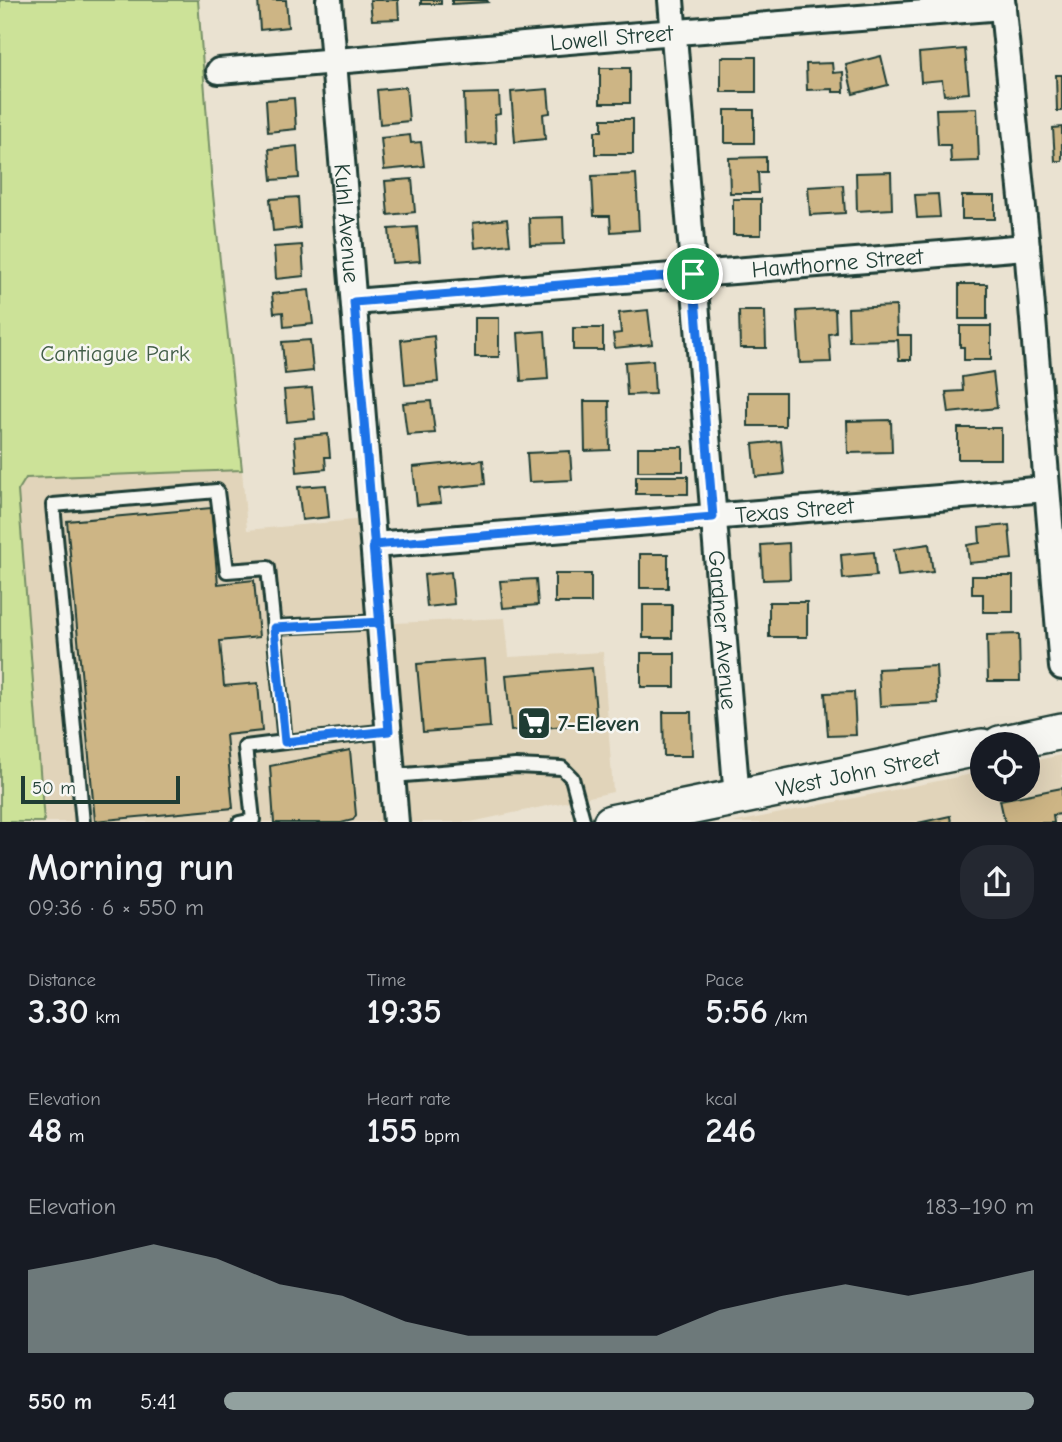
<!DOCTYPE html>
<meta charset="utf-8">
<style>
:root{--surface:#171b24;--page:#242831;--text:#f1f3f6;--muted:#9ea1a6;--accent:#92a19f}
body{margin:0;font-family:"Comic Neue",sans-serif;background:var(--page);color:var(--text);height:100vh;display:flex;flex-direction:column;font-size:26px;white-space:nowrap}
*{box-sizing:border-box;margin:0}
p{font-size:23px;color:var(--muted)}
.icon{flex:none;width:38px;height:38px;fill:none;stroke:currentColor;stroke-width:2;stroke-linecap:round;stroke-linejoin:round}
.map{position:relative;height:822px;overflow:hidden}
.sheet{display:flex;flex-direction:column;background:var(--surface);flex:1}
.sheet>*{flex:none}
.tools{position:absolute;left:970px;top:732px;display:grid;gap:14px}
.tools a{display:grid;place-items:center;width:70px;height:70px;border-radius:50%;background:var(--surface);box-shadow:0 7px 28px #0002;font-size:35px}
.scale{position:absolute;left:21px;bottom:18px;width:159px;box-sizing:border-box;padding-left:7px;border:4px solid #1f3d34;border-top:0;font-size:19px;line-height:24px;white-space:nowrap;color:#1f3d34;-webkit-text-stroke:5px #f6f6f2;paint-order:stroke}
.pin{position:absolute;display:grid;place-items:center;width:60px;height:60px;color:#fff;margin:-30px;border:4px solid #fff;border-radius:50%;box-shadow:0 2px 7px #0007}
.round{display:grid;place-items:center;flex:none;width:74px;height:74px;border-radius:28px;background:var(--page)}
.head{display:flex;align-items:center;justify-content:space-between;height:119px;padding:0 28px}
h1{font-size:38px;font-weight:600;line-height:52px}
.figures{display:grid;grid-template-columns:repeat(3,1fr);gap:10px;height:119px;padding:7px 28px}
.figures div{display:grid;align-content:center}
.figures b{font-size:35px;font-weight:600}
.figures small{font-size:19px;font-weight:400}
.figures p{font-size:19px}
.chart{height:196px;padding:14px 28px}
.chart p{display:flex;justify-content:space-between}
.chart svg{width:100%;height:126px;margin-top:7px;fill:var(--accent);opacity:.7}
ul{padding:0 28px;list-style:none;font-size:23px}
li{display:grid;grid-template-columns:112px 84px 1fr;align-items:center;height:52px}
li i{height:18px;border-radius:9px;background:var(--accent)}
.map>svg:first-child{display:block}
.built{fill:#e1d4ba}
.green{fill:#cce298;stroke:#769066;stroke-width:2}
.building{fill:#cdb585;stroke:#1f3d34;stroke-width:2}
.lines{fill:none;stroke-linecap:round;stroke-linejoin:round}
.lane-casing{stroke:#1f3d34;stroke-width:18}
.street-casing{stroke:#1f3d34;stroke-width:30}
.secondary-casing{stroke:#1f3d34;stroke-width:40}
.lane{stroke:#f6f6f2;stroke-width:12}
.street{stroke:#f6f6f2;stroke-width:24}
.secondary{stroke:#f6f6f2;stroke-width:35}
.route-casing{stroke:#fff;stroke-width:14}
.route{stroke:#1a73e8;stroke-width:9}
.labels{text-anchor:middle;dominant-baseline:central;stroke-width:5;stroke-linejoin:round;paint-order:stroke}
.street-label{font-size:23px;fill:#1f3d34;stroke:#f6f6f2}
.park-label{font-size:23px;fill:#425e48;stroke:#f6f6f2}
.poi-label{font-size:23px;font-weight:bold;fill:#1f3d34;stroke:#f6f6f2;text-anchor:start}
</style>
<div class="map">
<svg width="1062" height="823" viewBox="0 0 1062 823">
<rect width="100%" height="100%" fill="#eae2d1"/>
<filter id="ink" filterUnits="userSpaceOnUse"><feTurbulence type="fractalNoise" baseFrequency=".0143" numOctaves="2"/><feDisplacementMap in="SourceGraphic" scale="14" xChannelSelector="R" yChannelSelector="G"/><feConvolveMatrix kernelMatrix="1 2 1 2 8 2 1 2 1" color-interpolation-filters="sRGB"/></filter>
<g filter="url(#ink)">
<g class="built">
<polygon points="242,470 247,530 365,519 373,624 505,618 509,657 603,652 613,792 471,822 44,822 17,478"/>
<polygon points="1062,755 1062,822 732,823 982,772 982,789 1027,789 1027,762"/>
</g>
<polygon class="green" points="0,0 198,0 212,185 242,470 26,478 18,491 44,822 0,822"/>
<g class="building">
<polygon points="258,0 286,0 288,27 260,30"/>
<polygon points="370,0 398,0 399,19 372,20"/>
<rect x="421" y="0" width="20" height="4"/>
<polygon points="452,0 487,0 488,2 452,4"/>
<polygon points="965,49 969,93 944,95 942,80 921,82 919,53"/>
<polygon points="881,56 888,85 853,94 846,65"/>
<rect x="721" y="57" width="35" height="35"/>
<polygon points="832,63 833,73 843,72 844,92 833,92 833,89 807,90 806,64"/>
<rect x="600" y="68" width="30" height="35"/>
<polygon points="1056,75 1062,75 1062,111 1057,111"/>
<polygon points="406,87 409,121 380,124 377,90"/>
<polygon points="548,89 550,113 543,114 545,139 515,142 511,92"/>
<polygon points="499,93 500,114 495,115 496,143 466,144 464,94"/>
<polygon points="294,98 296,129 268,132 266,100"/>
<polygon points="977,108 979,161 951,162 950,145 938,145 936,109"/>
<rect x="725" y="110" width="29" height="33"/>
<polygon points="602,119 633,119 633,154 595,154 595,131 602,131"/>
<polygon points="1062,127 1062,161 1055,161 1053,128"/>
<polygon points="410,135 411,143 421,142 424,166 384,170 381,138"/>
<polygon points="297,146 299,178 272,180 269,149"/>
<polygon points="766,157 766,172 758,172 759,193 730,193 729,158"/>
<polygon points="891,172 892,209 857,211 856,173"/>
<polygon points="636,174 639,230 611,232 610,216 594,216 592,176"/>
<polygon points="412,179 415,212 388,215 385,181"/>
<polygon points="843,185 845,213 810,215 808,187"/>
<polygon points="938,194 940,217 917,218 915,195"/>
<rect x="962" y="196" width="33" height="23"/>
<polygon points="298,197 300,228 273,231 270,199"/>
<rect x="733" y="199" width="28" height="36"/>
<polygon points="563,217 564,244 530,245 529,218"/>
<polygon points="507,219 510,244 475,248 473,223"/>
<polygon points="417,227 420,261 392,263 389,229"/>
<polygon points="302,245 304,276 276,279 274,247"/>
<rect x="959" y="284" width="28" height="35"/>
<polygon points="309,290 313,324 284,327 283,312 274,313 272,294"/>
<polygon points="896,306 897,335 911,335 911,360 899,360 898,340 849,341 848,308"/>
<polygon points="835,309 836,333 829,334 831,362 800,363 797,311"/>
<polygon points="648,310 652,344 615,348 613,334 621,333 619,313"/>
<polygon points="739,311 765,311 766,348 740,348"/>
<rect x="475" y="318" width="24" height="39"/>
<polygon points="960,326 991,326 991,360 964,360 964,347 960,347"/>
<rect x="573" y="328" width="30" height="22"/>
<polygon points="545,331 548,379 521,381 518,333"/>
<polygon points="434,336 438,382 405,385 401,340"/>
<polygon points="310,340 313,371 285,374 282,342"/>
<polygon points="653,360 655,394 627,395 625,362"/>
<polygon points="993,372 997,408 949,413 946,392 963,391 962,377"/>
<polygon points="312,388 315,419 287,422 284,390"/>
<rect x="748" y="392" width="37" height="34"/>
<polygon points="431,401 435,433 407,435 403,403"/>
<polygon points="584,401 609,401 610,450 585,451"/>
<polygon points="891,420 892,452 848,453 847,421"/>
<rect x="958" y="428" width="43" height="31"/>
<polygon points="328,434 330,457 325,457 326,469 297,472 294,437"/>
<polygon points="781,441 784,474 756,477 753,444"/>
<rect x="638" y="447" width="45" height="24"/>
<polygon points="570,451 572,480 529,482 527,453"/>
<polygon points="483,460 485,484 439,489 441,503 417,505 413,467"/>
<rect x="636" y="476" width="52" height="18"/>
<polygon points="326,485 329,517 302,520 298,487"/>
<polygon points="211,508 218,584 254,580 259,637 220,641 224,686 258,683 262,731 226,735 233,808 95,821 67,521"/>
<polygon points="1009,525 1012,559 969,563 967,545 980,543 979,528"/>
<polygon points="789,543 790,579 763,580 761,545"/>
<polygon points="929,544 933,572 898,576 894,549"/>
<polygon points="874,552 876,576 843,579 841,555"/>
<rect x="640" y="554" width="28" height="34"/>
<polygon points="451,572 454,604 427,607 424,575"/>
<rect x="555" y="574" width="36" height="29"/>
<polygon points="972,576 1013,576 1013,612 983,612 983,594 972,594"/>
<polygon points="536,579 538,605 503,608 500,581"/>
<rect x="769" y="602" width="38" height="35"/>
<rect x="643" y="605" width="29" height="33"/>
<polygon points="1019,634 1020,681 988,681 987,635"/>
<rect x="641" y="653" width="34" height="34"/>
<polygon points="485,659 490,727 423,732 417,664"/>
<polygon points="936,666 938,703 880,706 878,669"/>
<polygon points="592,668 597,723 511,731 506,675"/>
<polygon points="854,692 856,735 828,736 825,693"/>
<polygon points="663,712 691,712 692,756 664,756"/>
<polygon points="350,750 356,815 353,820 341,823 274,823 270,766"/>
<polygon points="1062,788 1062,814 1053,815 1054,823 1005,823 1000,800"/>
<polygon points="950,816 951,823 918,823"/>
</g>
<g class="lines">
<g class="lane-casing">
<g id="lane">
<polyline points="274,627 381,622"/>
<polyline points="392,776 515,766 562,768 572,778 584,823"/>
<polyline points="83,823 53,505 217,491 227,571 268,568 285,742 389,731"/>
<polyline points="239,823 253,820 245,747 285,742"/>
</g>
</g>
<g class="street-casing">
<g id="street">
<path id="s1" d="M329,0l67,823"/>
<path id="s2" d="M671,0l66,798"/>
<polyline points="1002,0 1027,247 1062,667"/>
<path id="s3" d="M219,71l432,-37 352,-27"/>
<path id="s4" d="M354,302l673,-55"/>
<path id="s5" d="M374,545l673,-56"/>
</g>
</g>
<g class="secondary-casing">
<g id="secondary">
<polyline points="1000,744 1062,731"/>
<path id="s6" d="M611,823l371,-76"/>
</g>
</g>
<use href="#lane" class="lane"/>
<use href="#street" class="street"/>
<use href="#secondary" class="secondary"/>
</g>
</g>
<g class="lines" filter="url(#ink)">
<g class="route-casing">
<polyline id="route" points="693,274 354,302 381,622 274,628 285,742 389,731 373,545 713,517 693,274"/>
</g>
<use href="#route" class="route"/>
</g>
<defs>
<g id="supermarket-square" transform="scale(1.75)"><rect x="-9" y="-9" width="18" height="18" rx="4" fill="#1f3d34" stroke="#f6f6f2"/><path d="M-6-5.5h2.5l.6 2H6L4.5 2H-2.5L-4.4-4H-6ZM-1.5 3.2a1.3 1.3 0 1 0 .1 0ZM3 3.2a1.3 1.3 0 1 0 .1 0Z" fill="#fff"/></g>
</defs>
<g fill-rule="evenodd">
<use href="#supermarket-square" x="534" y="723"/>
</g>
<g class="labels">
<g class="street-label">
<text stroke="none"><textPath href="#s3" startOffset="394">Lowell Street</textPath></text>
<text stroke="none"><textPath href="#s1" startOffset="224">Kuhl Avenue</textPath></text>
<text stroke="none"><textPath href="#s4" startOffset="485">Hawthorne Street</textPath></text>
<text stroke="none"><textPath href="#s5" startOffset="422">Texas Street</textPath></text>
<text stroke="none"><textPath href="#s2" startOffset="632">Gardner Avenue</textPath></text>
<text stroke="none"><textPath href="#s6" startOffset="252">West John Street</textPath></text>
</g>
<g class="park-label">
<text x="115" y="353">Cantiague Park</text>
</g>
<g class="poi-label">
<text x="558" y="723">7-Eleven</text>
</g>
</g>
</svg>
<div class="tools">
<a><svg class="icon" aria-label="locate" viewBox="0 0 24 24"><circle cx="12" cy="12" r="6"/><path d="M12 2v4M12 18v4M2 12h4M18 12h4"/></svg></a>
</div>
<div class="scale">50 m</div>
<div class="pin" style="left:693px;top:274px;background:#1e9e55"><svg class="icon" aria-label="arrive" viewBox="0 0 24 24"><path d="M6 21V4h12l-3 4 3 4H6"/></svg></div>
</div>
<section class="sheet">
<div class="head"><div><h1>Morning run</h1><p>09:36 · 6 × 550 m</p></div><a class="round"><svg class="icon" aria-label="share" viewBox="0 0 24 24"><path d="M12 15V3M7 8l5-5 5 5M5 13v7h14v-7"/></svg></a></div>
<div class="figures">
<div><p>Distance</p><b>3.30<small> km</small></b></div>
<div><p>Time</p><b>19:35</b></div>
<div><p>Pace</p><b>5:56<small> /km</small></b></div>
</div>
<div class="figures">
<div><p>Elevation</p><b>48<small> m</small></b></div>
<div><p>Heart rate</p><b>155<small> bpm</small></b></div>
<div><p>kcal</p><b>246</b></div>
</div>
<div class="chart"><p><span>Elevation</span>183–190 m</p>
<svg viewBox="0 0 160 44" preserveAspectRatio="none"><path d="M0 44V15L10 11L20 6L30 11L40 20L50 24L60 33L70 38L80 38L90 38L100 38L110 29L120 24L130 20L140 24L150 20L160 15V44z"/></svg>
</div>
<ul>
<li><b>550 m</b>5:41<i style="width:100%"></i></li>
</ul>
</section>
